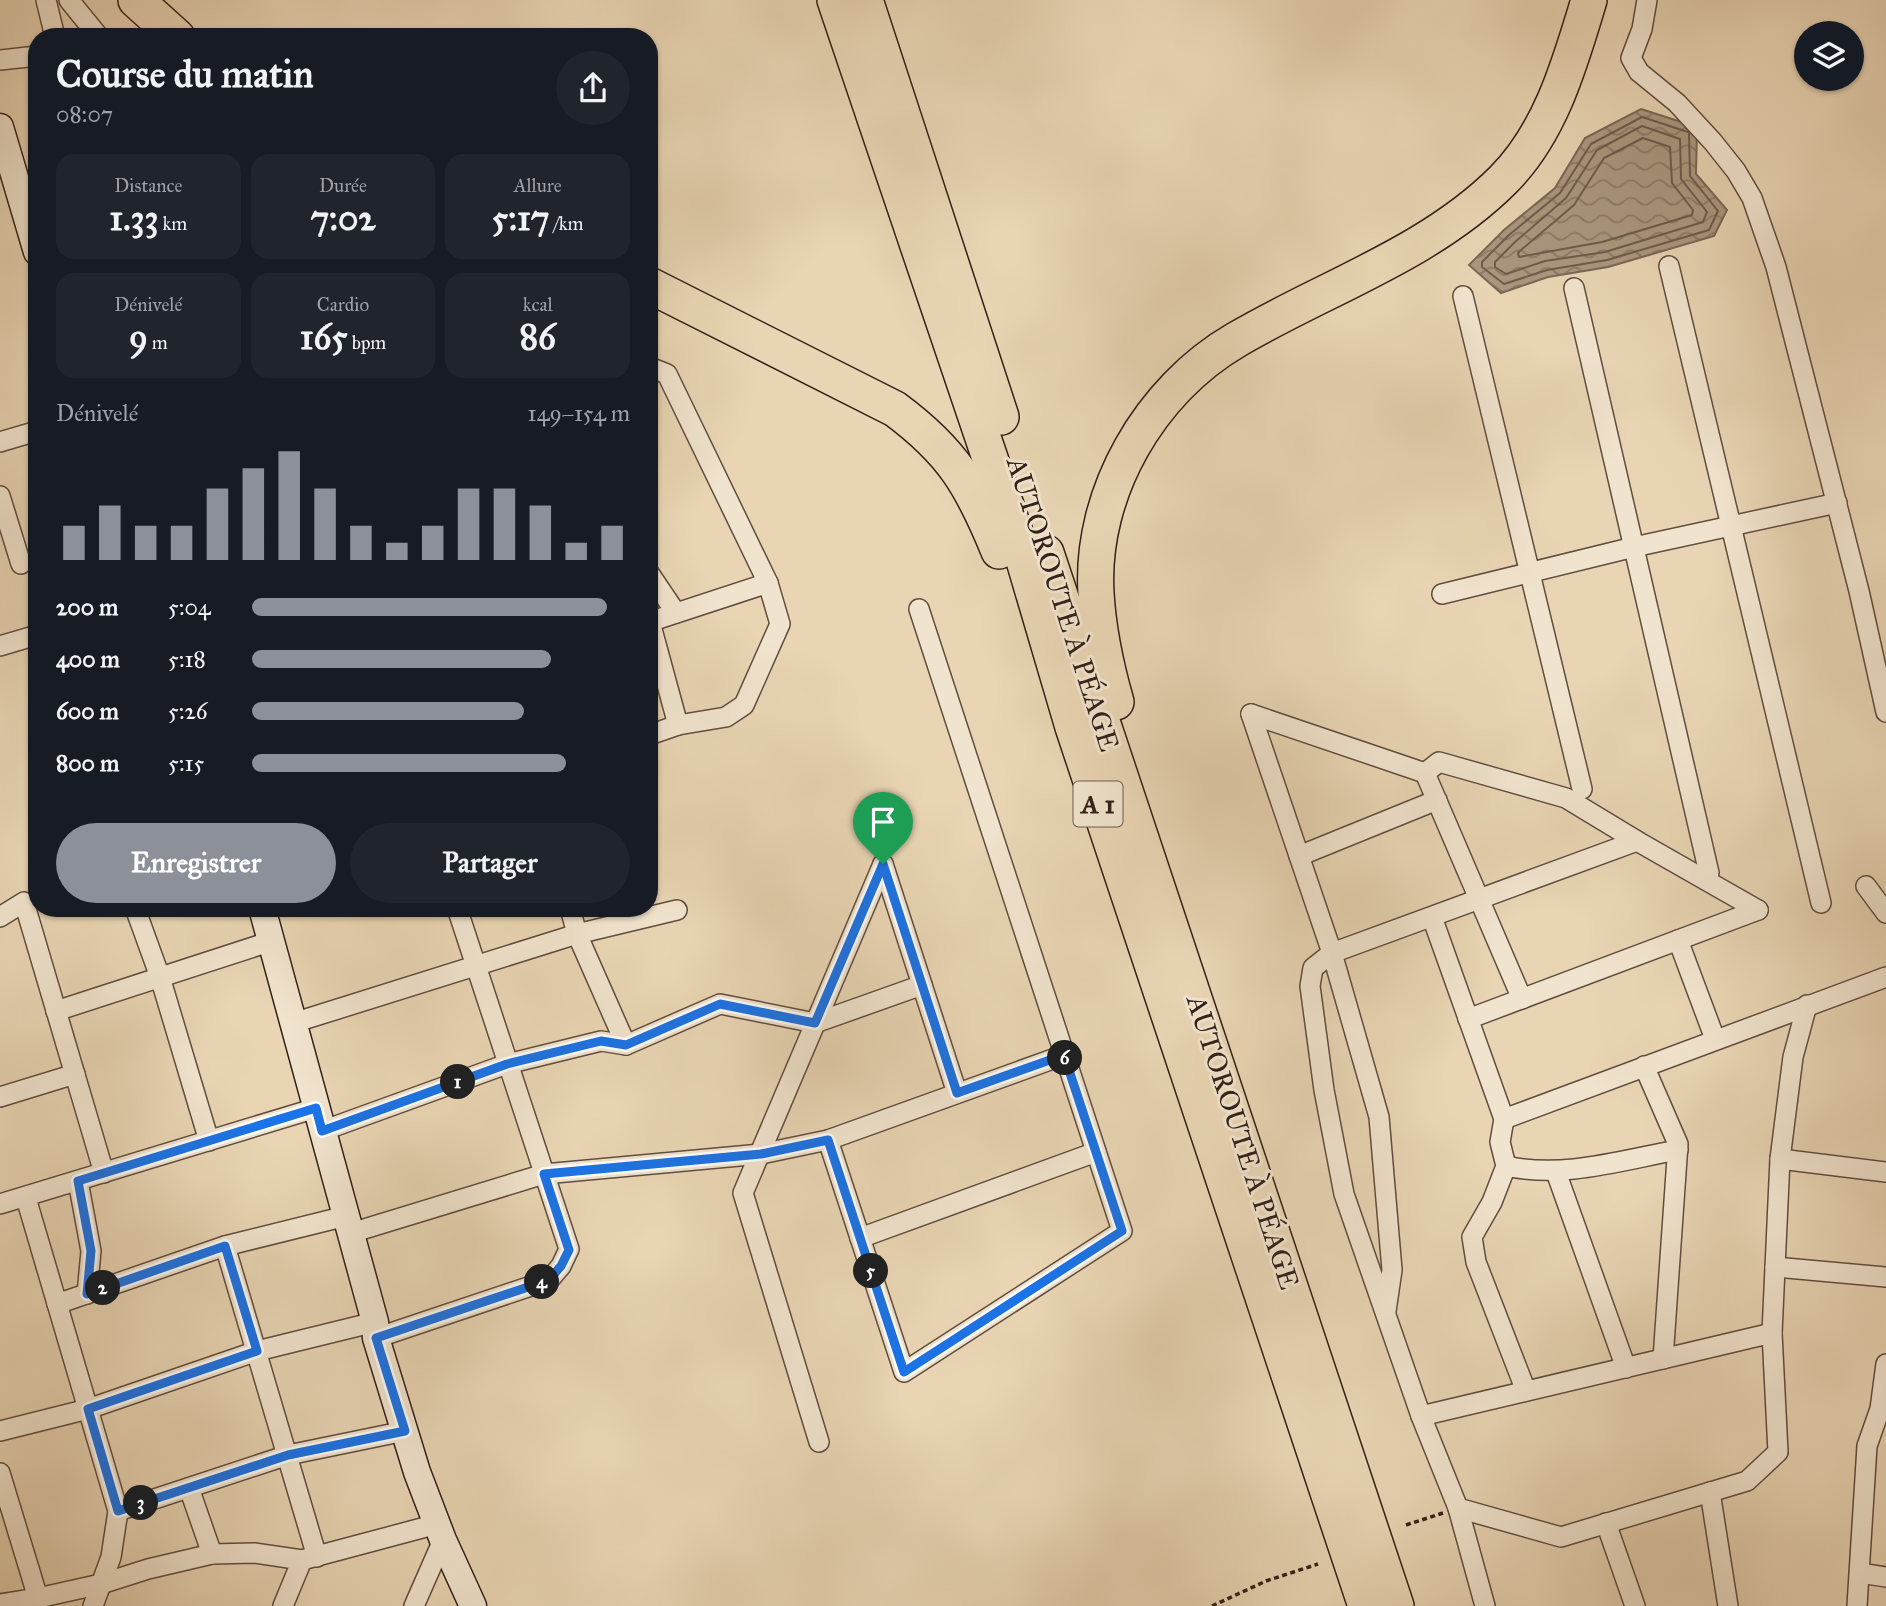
<!DOCTYPE html>
<html lang="fr">
<meta charset="utf-8">
<style>
:root{--surface:#171b24;--page:#20242c;--text:#f1f3f6;--muted:#9ea1a6;--accent:#8c9099}
body{margin:0;font-family:"IM FELL Great Primer",serif;background:var(--page);color:var(--text);height:100vh;display:flex;flex-direction:column;font-size:26px;white-space:nowrap}
*{box-sizing:border-box;margin:0}
p{font-size:23px;color:var(--muted)}
.icon{flex:none;width:38px;height:38px;fill:none;stroke:currentColor;stroke-width:2;stroke-linecap:round;stroke-linejoin:round}
.map{position:relative;flex:1;overflow:hidden}
.side{position:absolute;left:28px;top:28px;width:630px;height:889px;display:flex;flex-direction:column;background:var(--surface);border-radius:28px;box-shadow:0 2px 5px #0004}
.side>*{flex:none}
.tools{position:absolute;left:1794px;top:21px;display:grid;gap:14px}
.tools a{display:grid;place-items:center;width:70px;height:70px;border-radius:50%;background:var(--surface);box-shadow:0 2px 5px #0004;font-size:35px}
.pin{position:absolute;display:grid;place-items:center;width:60px;height:60px;color:#fff;margin:-72px -30px;border-radius:50% 50% 50% 0;rotate:-45deg;box-shadow:0 0 7px #0007}
.pin .icon{rotate:45deg}
.km{position:absolute;width:35px;height:35px;margin:-18px;border-radius:50%;background:#222;color:#fff;font-size:19px;line-height:35px;text-align:center}
.round{display:grid;place-items:center;flex:none;width:74px;height:74px;border-radius:37px;background:var(--page)}
.head{display:flex;align-items:center;justify-content:space-between;height:119px;padding:0 28px}
h1{font-size:38px;font-weight:700;line-height:52px}
.metrics{display:grid;grid-template-columns:repeat(3,1fr);gap:10px;height:119px;padding:7px 28px}
.metrics div{display:grid;align-content:center;border-radius:18px;background:var(--page);text-align:center}
.metrics b{font-size:35px;font-weight:700}
.metrics small{font-size:19px;font-weight:400}
.metrics p{font-size:19px}
.chart{height:196px;padding:14px 28px}
.chart p{display:flex;justify-content:space-between}
.chart svg{width:100%;height:126px;margin-top:7px;stroke:var(--accent);stroke-width:6}
.cta{display:flex;gap:14px;margin-top:auto;padding:14px 28px}
.cta a{flex:1;height:80px;border-radius:42px;background:var(--accent);color:#fff;font-size:28px;font-weight:700;line-height:80px;text-align:center}
.cta a+a{background:var(--page);color:var(--text)}
ul{padding:0 28px;list-style:none;font-size:23px}
li{display:grid;grid-template-columns:112px 84px 1fr;align-items:center;height:52px}
li i{height:18px;border-radius:9px;background:var(--accent)}
.map>svg:first-child{display:block}
.water{fill:url(#water-waves);stroke:#7b6756;stroke-width:2}
.lines{fill:none;stroke-linecap:round;stroke-linejoin:round}
.shore{stroke:#6f5c4c;stroke-width:2}
.street-casing{stroke:#604d40;stroke-width:22}
.secondary-casing{stroke:#332019;stroke-width:29}
.highway-casing{stroke:#332019;stroke-width:38}
.path{stroke:#332019;stroke-width:3.5;stroke-dasharray:5 3.5;stroke-linecap:butt}
.street{stroke:#f1e4ce;stroke-width:19}
.secondary{stroke:#f1e4ce;stroke-width:26}
.highway{stroke:#e9d5b4;stroke-width:35}
.route-casing{stroke:#fff;stroke-width:14}
.route{stroke:#1a73e8;stroke-width:9}
.labels{text-anchor:middle;dominant-baseline:central;stroke-width:6;stroke-linejoin:round;paint-order:stroke}
.shield{fill:#f1e4ce;stroke:#6c5b4f;stroke-width:2}
.shield-label{font-size:26px;font-weight:bold;fill:#332019}
.street-label{font-size:28px;fill:#332019;stroke:#f1e4ce}
</style>
<div class="map">
<svg width="1886" height="1606" viewBox="0 0 1886 1606">
<defs>
<pattern id="water-waves" width="16" height="10" patternUnits="userSpaceOnUse" patternTransform="scale(1.75)"><rect width="16" height="10" fill="#ab977f"/><path d="M0 5q4-4 8 0t8 0" fill="none" stroke="#8c7b67"/></pattern>
</defs>
<rect width="100%" height="100%" fill="#e9d5b4"/>
<filter id="stains"><feTurbulence type="fractalNoise" baseFrequency=".00286" numOctaves="4"/><feColorMatrix values="0 0 0 0 .2 0 0 0 0 .09 0 0 0 0 .02 0 0 0 .5 -.17"/></filter>
<radialGradient id="worn" r=".72"><stop offset=".6" stop-color="#630" stop-opacity="0"/><stop offset="1" stop-color="#630" stop-opacity=".3"/></radialGradient>
<polygon class="water" points="1641,109 1697,127 1696,174 1727,210 1714,236 1608,267 1548,277 1501,293 1469,265 1504,230 1555,188 1585,138"/>
<g class="lines">
<g class="shore">
<polygon points="1642,126 1680,139 1681,179 1707,212 1703,222 1605,252 1545,261 1506,274 1495,267 1495,262 1515,242 1566,198 1597,150"/>
<polyline points="1688,132 1642,117 1591,144 1560,193 1509,235 1482,262 1482,267 1504,284 1547,270 1607,260 1709,230 1718,211 1690,176 1689,133"/>
<polygon points="1643,138 1670,147 1672,183 1693,210 1692,215 1602,242 1519,257 1518,253 1521,250 1574,205 1604,158"/>
</g>
<g class="street-casing">
<g id="street">
<polyline points="46,0 55,37"/>
<polyline points="69,0 99,37"/>
<polyline points="1647,0 1642,29 1631,58 1639,72 1677,103 1713,142 1736,171 1752,198 1776,267 1859,591 1886,712"/>
<polyline points="0,60 37,56"/>
<polyline points="1669,266 1821,903"/>
<polyline points="1574,288 1709,873"/>
<polyline points="1463,296 1582,789"/>
<polyline points="649,369 652,368 667,374 768,583"/>
<polyline points="0,442 37,431"/>
<polyline points="0,496 21,564"/>
<polyline points="649,573 676,613"/>
<polyline points="1442,594 1634,547 1837,503"/>
<polyline points="649,622 768,583 780,624 744,705 726,717 678,725 649,735"/>
<polyline points="650,622 678,725"/>
<polyline points="0,646 37,635"/>
<polyline points="1251,714 1332,953 1379,1117 1392,1270 1386,1311"/>
<polyline points="1251,714 1425,773 1522,999"/>
<polyline points="1425,773 1439,762 1566,798 1637,841 1758,910"/>
<polyline points="1299,856 1437,800"/>
<polyline points="883,864 957,1093"/>
<polyline points="1866,886 1886,913"/>
<polyline points="135,908 160,977 209,1141"/>
<polyline points="570,908 577,934 626,1045"/>
<polyline points="0,917 24,902 104,1173"/>
<polyline points="1432,917 1504,1119 1500,1142 1506,1166 1492,1202 1472,1237 1476,1262 1526,1391"/>
<polyline points="1678,940 1715,1039"/>
<polyline points="56,1011 272,941"/>
<polyline points="1468,1019 1758,910"/>
<polyline points="293,1023 577,934 677,910"/>
<polyline points="1644,1066 1678,1144 1663,1359"/>
<polyline points="0,1097 75,1074"/>
<polyline points="1504,1119 1886,977"/>
<polyline points="322,1131 507,1064 601,1041 626,1045 720,1004 815,1023 922,985"/>
<polyline points="828,1140 904,1372 1122,1231 919,609"/>
<polyline points="1780,1159 1886,1172"/>
<path d="M1506,1166c57,13 116,-6 172,-16"/>
<polyline points="1556,1172 1626,1368"/>
<polyline points="78,1181 91,1251 87,1294"/>
<polyline points="26,1198 118,1511 111,1557 93,1606"/>
<polyline points="0,1204 316,1108"/>
<polyline points="351,1233 544,1174 761,1154 828,1140 1064,1055"/>
<polyline points="860,1238 1096,1152"/>
<polyline points="225,1246 317,1557"/>
<polyline points="1775,1267 1886,1277"/>
<polyline points="57,1304 225,1246 346,1216"/>
<polyline points="376,1338 549,1280 561,1266 569,1249 457,908"/>
<polyline points="1421,1416 1772,1333"/>
<polyline points="0,1431 88,1409 257,1351 375,1322"/>
<polyline points="819,1442 743,1193 883,864"/>
<polyline points="0,1473 38,1598 0,1604"/>
<polyline points="189,1488 212,1554"/>
<polyline points="1710,1492 1728,1606"/>
<polyline points="1458,1508 1561,1537 1747,1481 1778,1452 1772,1333 1780,1159 1793,1057 1807,1005"/>
<polyline points="118,1511 288,1455 405,1431"/>
<polyline points="1606,1523 1635,1606"/>
<polyline points="1860,1573 1886,1577"/>
<polyline points="38,1598 101,1584 148,1569 212,1554 254,1553 302,1560"/>
<polyline points="283,1606 302,1560 437,1524"/>
<polyline points="414,1606 443,1540"/>
<polyline points="1485,1606 1458,1508 1421,1416 1344,1194 1324,1090 1310,986 1313,968 1332,953 1637,841"/>
<polyline points="1857,1606 1867,1446 1880,1409 1886,1364"/>
</g>
</g>
<g class="secondary-casing">
<g id="secondary">
<polyline points="0,127 37,252"/>
<polyline points="262,908 375,1322 376,1338 417,1472 443,1540 473,1606"/>
</g>
</g>
<g class="highway-casing">
<g id="highway">
<polyline points="136,0 177,37"/>
<polyline points="835,0 1020,547 1073,727 1366,1606"/>
<polyline points="865,0 1001,417"/>
<path d="M649,285l246,124c58,43 77,76 104,142"/>
<polyline points="1046,553 1396,1606"/>
<path d="M1116,702c-10,-35 -18,-73 -20,-109 -6,-100 54,-203 140,-253 88,-52 193,-86 267,-160 48,-48 67,-117 86,-180"/>
</g>
</g>
<g class="path">
<polyline points="1406,1525 1443,1513"/>
<polyline points="1212,1606 1266,1581 1318,1564"/>
</g>
<use href="#street" class="street"/>
<use href="#secondary" class="secondary"/>
<use href="#highway" class="highway"/>
</g>
<g class="lines">
<g class="route-casing">
<polygon id="route" points="883,864 957,1093 1064,1055 1122,1231 904,1372 828,1140 761,1154 544,1174 569,1250 561,1266 549,1280 376,1338 405,1431 288,1455 118,1511 88,1409 257,1351 225,1246 87,1294 91,1251 78,1181 316,1108 322,1131 507,1064 601,1041 626,1045 720,1004 815,1023"/>
</g>
<use href="#route" class="route"/>
</g>
<g class="labels">
<rect class="shield" x="1073.5" y="781.5" width="49" height="45" rx="5"/>
<g class="shield-label">
<text x="1098" y="804">A 1</text>
</g>
<g class="street-label">
<text transform="translate(1063 604) rotate(72)">AUTOROUTE À PÉAGE</text>
<text transform="translate(1243 1142) rotate(72)">AUTOROUTE À PÉAGE</text>
</g>
</g>
<rect width="100%" height="100%" filter="url(#stains)"/>
<rect width="100%" height="100%" fill="url(#worn)"/>
</svg>
<div class="tools">
<a><svg class="icon" aria-label="layers" viewBox="0 0 24 24"><path d="M12 4l9 5-9 5-9-5zM3 14l9 5 9-5"/></svg></a>
</div>
<div class="pin" style="left:883px;top:864px;background:#1e9e55"><svg class="icon" aria-label="arrive" viewBox="0 0 24 24"><path d="M6 21V4h12l-3 4 3 4H6"/></svg></div>
<b class="km" style="left:458px;top:1082px">1</b>
<b class="km" style="left:103px;top:1288px">2</b>
<b class="km" style="left:141px;top:1503px">3</b>
<b class="km" style="left:542px;top:1282px">4</b>
<b class="km" style="left:871px;top:1271px">5</b>
<b class="km" style="left:1065px;top:1058px">6</b>
<section class="side">
<div class="head"><div><h1>Course du matin</h1><p>08:07</p></div><a class="round"><svg class="icon" aria-label="share" viewBox="0 0 24 24"><path d="M12 15V3M7 8l5-5 5 5M5 13v7h14v-7"/></svg></a></div>
<div class="metrics">
<div><p>Distance</p><b>1.33<small> km</small></b></div>
<div><p>Durée</p><b>7:02</b></div>
<div><p>Allure</p><b>5:17<small> /km</small></b></div>
</div>
<div class="metrics">
<div><p>Dénivelé</p><b>9<small> m</small></b></div>
<div><p>Cardio</p><b>165<small> bpm</small></b></div>
<div><p>kcal</p><b>86</b></div>
</div>
<div class="chart"><p><span>Dénivelé</span>149–154 m</p>
<svg viewBox="0 0 160 44" preserveAspectRatio="none"><path d="M5 44V32M15 44V25M25 44V32M35 44V32M45 44V19M55 44V12M65 44V6M75 44V19M85 44V32M95 44V38M105 44V32M115 44V19M125 44V19M135 44V25M145 44V38M155 44V32"/></svg>
</div>
<ul>
<li><b>200 m</b>5:04<i style="width:94%"></i></li>
<li><b>400 m</b>5:18<i style="width:79%"></i></li>
<li><b>600 m</b>5:26<i style="width:72%"></i></li>
<li><b>800 m</b>5:15<i style="width:83%"></i></li>
</ul>
<div class="cta"><a>Enregistrer</a><a>Partager</a></div>
</section>
</div>
